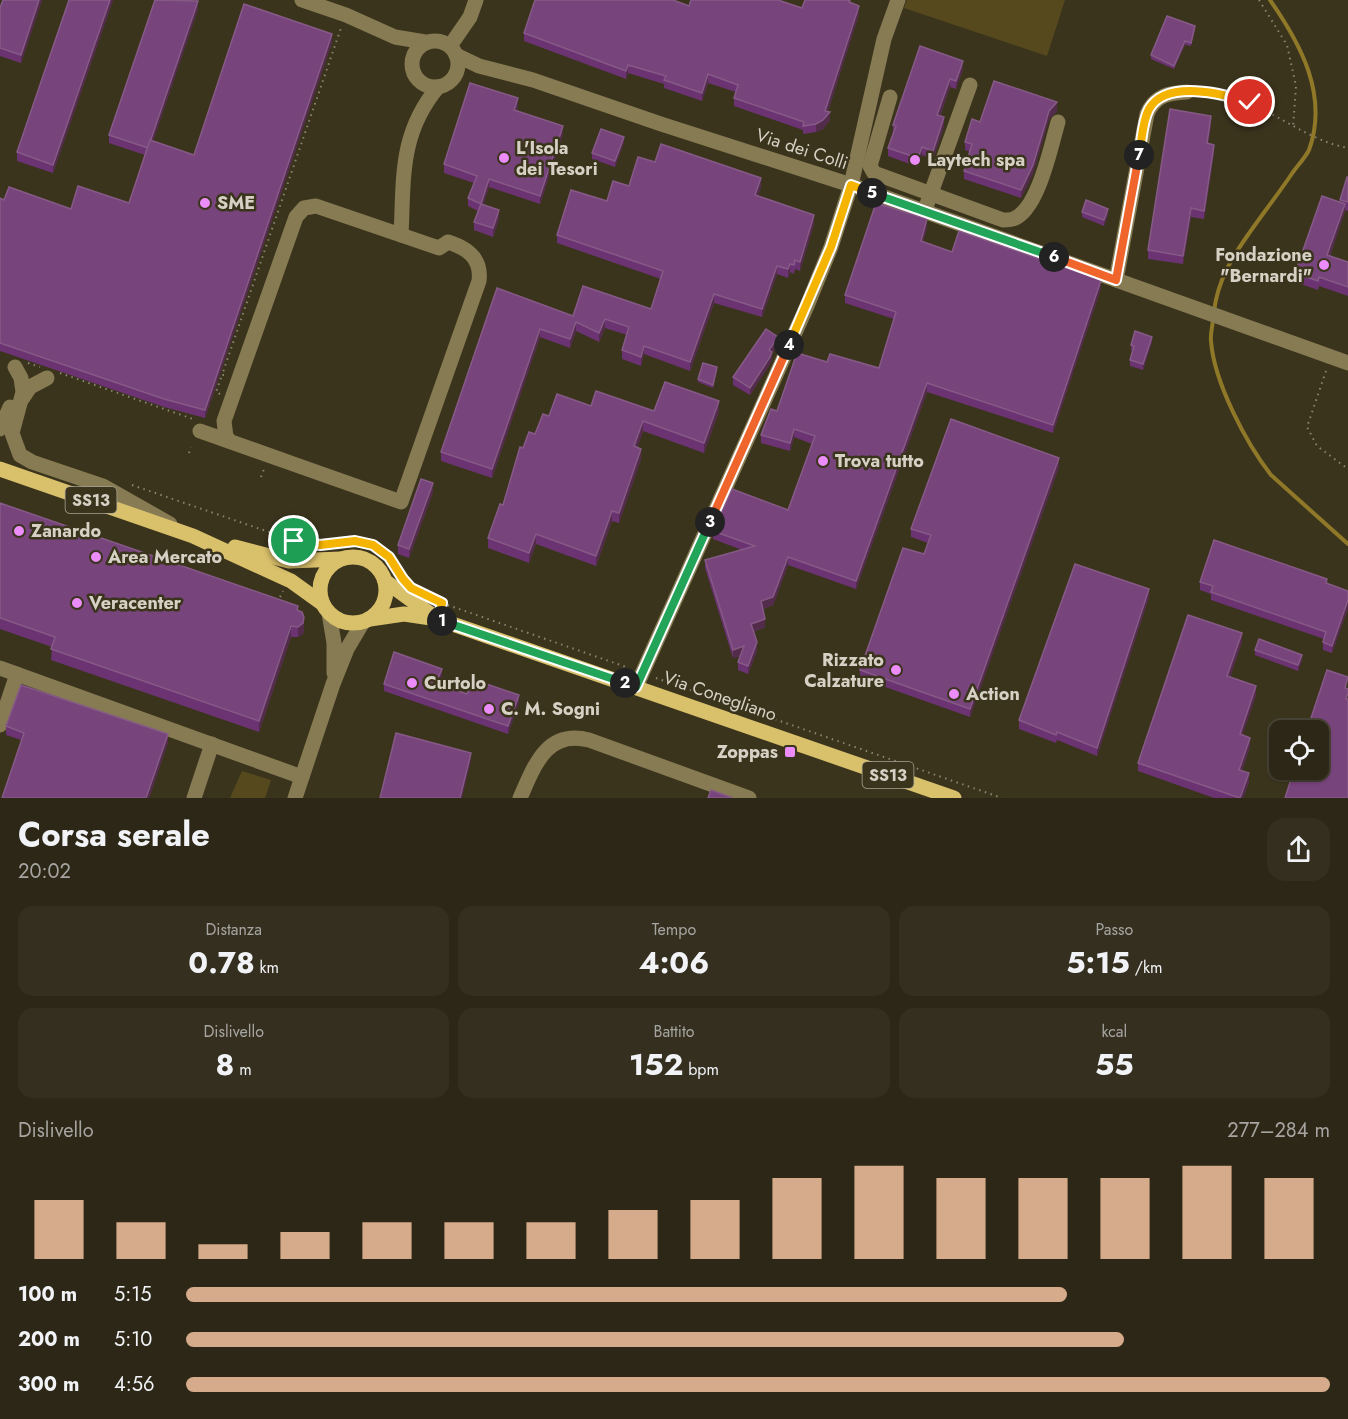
<!DOCTYPE html>
<html lang="it">
<meta charset="utf-8">
<style>
:root{--surface:#2c2716;--page:#342f1f;--text:#f1f3f6;--muted:#a6a5a1;--line:#484435;--accent:#d6ab8b}
body{margin:0;font-family:Jost,sans-serif;background:var(--page);color:var(--text);height:100vh;display:flex;flex-direction:column;font-size:22px;white-space:nowrap}
*{box-sizing:border-box;margin:0}
p{font-size:20px;color:var(--muted)}
.icon{flex:none;width:33px;height:33px;fill:none;stroke:currentColor;stroke-width:2;stroke-linecap:round;stroke-linejoin:round}
.map{position:relative;height:798px;overflow:hidden}
.details{display:flex;flex-direction:column;background:var(--surface);flex:1}
.details>*{flex:none}
.buttons{position:absolute;left:1269px;top:720px;display:grid;gap:12px}
.buttons a{display:grid;place-items:center;width:60px;height:60px;border-radius:12px;background:var(--surface);box-shadow:0 2px 4px #0004,0 0 0 2px var(--line);font-size:30px}
.pin{position:absolute;display:grid;place-items:center;width:51px;height:51px;color:#fff;margin:-26px;border:3px solid #fff;border-radius:50%;box-shadow:0 2px 6px #0007}
.km{position:absolute;width:30px;height:30px;margin:-15px;border-radius:50%;background:#222;color:#fff;font-size:16px;line-height:30px;text-align:center}
.round{display:grid;place-items:center;flex:none;width:63px;height:63px;border-radius:18px;background:var(--page)}
.summary{display:flex;align-items:center;justify-content:space-between;height:102px;padding:0 18px}
h1{font-size:33px;font-weight:700;line-height:45px}
.figures{display:grid;grid-template-columns:repeat(3,1fr);gap:9px;height:102px;padding:6px 18px}
.figures div{display:grid;align-content:center;border-radius:15px;background:var(--page);text-align:center}
.figures b{font-size:30px;font-weight:700}
.figures small{font-size:16px;font-weight:400}
.figures p{font-size:16px}
.chart{height:168px;padding:12px 18px}
.chart p{display:flex;justify-content:space-between}
.chart svg{width:100%;height:108px;margin-top:6px;stroke:var(--accent);stroke-width:6}
ul{padding:0 18px;list-style:none;font-size:20px}
li{display:grid;grid-template-columns:96px 72px 1fr;align-items:center;height:45px}
li i{height:15px;border-radius:8px;background:var(--accent)}
.map>svg:first-child{display:block}
.green{fill:#56491d}
.lines{fill:none;stroke-linecap:round;stroke-linejoin:round}
.stream{stroke:#8f7827;stroke-width:4}
.path{stroke:#8a8472;stroke-width:2;stroke-dasharray:1.5 4.5;stroke-linecap:butt}
.minor{stroke:#877b53;stroke-width:15}
.major{stroke:#d9c06b;stroke-width:15}
.wall{fill:#6b3372}
.shaded-wall{fill:#532c4c}
.building{fill:#77447b;stroke:#865a86;stroke-width:1.5}
.split-1-casing{stroke:#fff;stroke-width:12}
.split-2-casing{stroke:#fff;stroke-width:12}
.split-3-casing{stroke:#fff;stroke-width:12}
.split-4-casing{stroke:#fff;stroke-width:12}
.split-5-casing{stroke:#fff;stroke-width:12}
.split-6-casing{stroke:#fff;stroke-width:12}
.split-7-casing{stroke:#fff;stroke-width:12}
.split-8-casing{stroke:#fff;stroke-width:12}
.split-1{stroke:#f5b400;stroke-width:8}
.split-2{stroke:#22a559;stroke-width:8}
.split-3{stroke:#22a559;stroke-width:8}
.split-4{stroke:#f0652b;stroke-width:8}
.split-5{stroke:#f5b400;stroke-width:8}
.split-6{stroke:#22a559;stroke-width:8}
.split-7{stroke:#f0652b;stroke-width:8}
.split-8{stroke:#f5b400;stroke-width:8}
.poi-dot{fill:#ec8cfb;stroke:#3b341d;stroke-width:2}
.labels{text-anchor:middle;dominant-baseline:central;stroke-width:5;stroke-linejoin:round;paint-order:stroke}
.shield{fill:#3b341d;stroke:#a8a292;stroke-width:1.5}
.shield-label{font-size:16px;font-weight:bold;fill:#d6d1c4}
.poi-label{font-size:18px;font-weight:bold;fill:#d6d1c4;stroke:#3b341d;text-anchor:start}
.street-label{font-size:18px;fill:#d6d1c4;stroke:#3b341d}
</style>
<div class="map">
<svg width="1348" height="798" viewBox="0 0 1348 798">
<rect width="100%" height="100%" fill="#3b341d"/>
<g class="green">
<polygon points="907,0 1065,0 1047,56 904,8"/>
<polygon points="242,771 271,780 265,798 230,798"/>
</g>
<g class="lines">
<g class="stream">
<path d="M1214,311c4,-31 18,-54 36,-79 14,-20 29,-39 43,-60 5,-7 12,-14 16,-22 20,-55 -9,-107 -39,-150"/>
<path d="M1213,318c0,7 -3,16 -2,23 3,41 35,102 60,134l77,69"/>
</g>
<g class="path">
<polyline points="1259,0 1287,45 1296,86 1293,127"/>
<path d="M1199,92c55,-2 96,46 149,56"/>
<polyline points="28,363 40,367"/>
<polyline points="1326,371 1307,427 1317,446 1348,469"/>
<polyline points="60,373 193,419"/>
<polyline points="224,375 222,375 341,28"/>
<polyline points="220,394 216,392 222,375"/>
<polyline points="189,453 191,447"/>
<polyline points="261,477 264,469"/>
<path d="M132,485l166,57c45,9 73,-20 102,32"/>
<polyline points="280,597 283,591"/>
<polyline points="442,603 629,668"/>
<polyline points="656,678 1002,798"/>
</g>
<g class="minor">
<polyline points="302,0 346,15 395,37 425,42"/>
<circle cx="435" cy="64" r="23"/>
<polyline points="450,46 470,17 476,0"/>
<polyline points="456,55 479,66 533,80 661,124 851,185 1348,363"/>
<path d="M890,97l-20,69 4,7 129,47c3,0 7,0 10,-1 25,-8 38,-73 45,-97"/>
<polyline points="927,204 970,85"/>
<path d="M401,235c3,-57 -2,-101 37,-148"/>
<path d="M1116,280l31,-166c8,-19 22,-21 40,-22"/>
<polyline points="15,367 21,378 23,392 12,433 20,455 32,462 103,486 170,524"/>
<polyline points="22,399 30,387 47,378"/>
<polyline points="0,429 10,407"/>
<path d="M200,431c67,24 134,47 201,71l78,-221c3,-23 -12,-33 -31,-39l-9,6 -123,-42 -12,2 -8,9 -72,204 2,16 5,5"/>
<polyline points="329,613 334,643 334,673"/>
<polyline points="0,668 302,777"/>
<polyline points="636,687 807,306 831,247 851,185 884,39 898,0"/>
<polyline points="0,725 17,674"/>
<polyline points="194,798 212,744"/>
<polyline points="295,798 333,684 347,649 363,622"/>
<path d="M520,798c14,-31 26,-69 69,-58l160,58"/>
</g>
<g class="major">
<polyline points="0,469 193,536 291,581 323,604"/>
<polyline points="235,547 289,561 341,559"/>
<circle cx="353" cy="590" r="33"/>
<polyline points="385,581 436,618"/>
<polyline points="370,619 404,614 438,619 954,798"/>
</g>
</g>
<g class="wall">
<polygon points="3,0 42,0 21,63 0,56 0,8"/>
<polygon points="69,0 113,0 53,173 17,161 17,152"/>
<polygon points="851,3 859,14 828,111 830,120 823,129 816,132 803,134 803,130 734,106 734,98 736,92 708,83 702,101 664,88 664,84 628,73 626,79 524,41 524,33 689,6 802,8"/>
<polygon points="198,9 153,141 194,155 332,42 205,418 164,407 0,351 0,198 4,200 71,209 129,203 145,155 109,143 109,135"/>
<polygon points="1195,29 1191,46 1185,45 1174,69 1151,59 1151,55"/>
<polygon points="920,46 963,69 956,89 950,87 940,116 944,126 933,159 922,155 918,167 888,156 888,148 893,132 893,125"/>
<polygon points="518,106 517,111 563,134 540,204 489,187 483,205 499,219 493,237 474,230 474,222 478,211 468,206 468,198 474,183 444,173 444,164"/>
<polygon points="1057,111 1049,119 1033,173 1021,198 964,179 964,171 970,152 965,150 965,142 980,122"/>
<polygon points="1211,125 1208,143 1214,153 1204,219 1191,217 1183,264 1148,259 1148,250"/>
<polygon points="624,142 615,167 592,159 592,153"/>
<polygon points="655,162 761,187 758,196 814,224 800,271 795,269 794,274 790,272 788,278 777,274 762,317 714,303 690,371 644,354 641,366 622,359 622,350 627,335 605,328 599,342 576,331 570,348 540,337 492,478 441,461 441,452 497,288 573,316 651,309 661,279 557,243 557,235 629,186"/>
<polygon points="1348,177 1348,211 1345,210 1330,256 1348,262 1348,296 1319,286 1318,290 1295,282 1295,273 1340,202"/>
<polygon points="1082,212 1108,215 1104,226 1082,217"/>
<polygon points="927,228 923,241 952,252 1101,288 1053,433 927,392 856,589 788,565 773,605 763,609 765,627 753,632 757,651 748,674 738,670 738,662 740,656 733,658 705,568 705,560 742,550 713,539 713,531 788,510 812,444 794,437 790,451 761,443 761,435 777,411 879,368 894,319 845,303 845,295"/>
<polygon points="1152,342 1143,370 1130,366 1130,360 1133,351 1131,350 1131,345"/>
<polygon points="778,345 772,353 772,359 770,364 750,395 733,385 733,377"/>
<polygon points="717,370 713,388 698,382 698,379"/>
<polygon points="591,406 654,411 719,411 704,453 643,431 637,448 641,459 619,523 612,521 596,566 536,544 529,563 488,548 488,538 503,505 523,448 535,434 549,416"/>
<polygon points="1059,467 970,717 860,678 860,670 924,554 928,543 911,537 911,529"/>
<polygon points="433,492 409,558 398,554 398,545"/>
<polygon points="0,503 298,610 304,628 303,634 298,637 291,637 259,732 51,660 52,647 0,629"/>
<polygon points="1200,582 1327,584 1348,591 1348,608 1332,653 1323,650 1323,642 1324,639 1211,600 1211,594 1200,590"/>
<polygon points="1149,597 1097,756 1057,740 1056,743 1019,729 1019,720"/>
<polygon points="1242,642 1230,677 1256,695 1242,735 1250,746 1242,771 1249,782 1243,798 1214,798 1138,771 1138,763"/>
<polygon points="1255,650 1302,660 1298,671 1255,655"/>
<polygon points="442,677 439,684 467,694 519,702 508,734 384,691 384,684"/>
<polygon points="6,726 168,742 149,798 2,798 21,740 6,735"/>
</g>
<g class="shaded-wall">
<polygon points="39,0 42,0 21,63 21,55"/>
<polygon points="110,0 113,0 53,173 53,165"/>
<polygon points="198,1 198,9 148,156 148,148"/>
<polygon points="859,6 859,14 826,117 830,112 830,120 823,129 816,132 816,124 825,111"/>
<polygon points="332,34 332,42 205,418 205,410"/>
<polygon points="1185,41 1185,45 1174,69 1174,66"/>
<polygon points="963,61 963,69 956,89 956,81"/>
<polygon points="628,65 628,73 626,79 626,71"/>
<polygon points="708,74 708,83 702,101 702,93"/>
<polygon points="950,79 950,87 937,123 937,115"/>
<polygon points="518,98 518,106 514,118 514,110"/>
<polygon points="1057,102 1057,111 1049,119 1033,173 1021,198 1021,190 1049,111"/>
<polygon points="1211,116 1211,125 1207,151 1207,143"/>
<polygon points="944,117 944,126 933,159 933,151"/>
<polygon points="563,126 563,134 540,204 540,196"/>
<polygon points="624,137 624,142 615,167 615,161"/>
<polygon points="1214,145 1214,153 1204,219 1204,211"/>
<polygon points="922,147 922,155 918,167 918,158"/>
<polygon points="761,178 761,187 755,204 755,195"/>
<polygon points="489,179 489,187 481,212 481,204"/>
<polygon points="1345,204 1345,212 1327,263 1327,255"/>
<polygon points="1191,208 1191,217 1183,264 1183,256"/>
<polygon points="1108,209 1108,215 1104,226 1104,220"/>
<polygon points="499,210 499,219 493,237 493,228"/>
<polygon points="814,215 814,224 800,271 800,262"/>
<polygon points="927,219 927,228 921,249 921,241"/>
<polygon points="790,264 790,272 788,278 788,269"/>
<polygon points="777,266 777,274 762,317 762,309"/>
<polygon points="1101,280 1101,288 1053,433 1053,425"/>
<polygon points="714,294 714,303 690,371 690,362"/>
<polygon points="605,319 605,328 599,342 599,333"/>
<polygon points="576,322 576,331 570,348 570,339"/>
<polygon points="540,329 540,337 492,478 492,469"/>
<polygon points="778,337 778,345 772,353 772,359 770,364 750,395 750,388 769,350"/>
<polygon points="1152,337 1152,342 1143,370 1143,364"/>
<polygon points="644,346 644,354 641,366 641,357"/>
<polygon points="927,383 927,392 856,589 856,581"/>
<polygon points="719,401 719,411 704,453 704,443"/>
<polygon points="643,421 643,431 634,457 634,446"/>
<polygon points="794,429 794,437 790,451 790,443"/>
<polygon points="641,449 641,459 619,523 619,513"/>
<polygon points="1059,458 1059,467 970,717 970,709"/>
<polygon points="433,483 433,492 409,558 409,549"/>
<polygon points="612,511 612,521 596,566 596,556"/>
<polygon points="536,534 536,544 529,563 529,553"/>
<polygon points="788,557 788,565 773,605 761,609 761,601"/>
<polygon points="1149,589 1149,597 1097,756 1097,748"/>
<polygon points="1348,600 1348,608 1332,653 1332,646"/>
<polygon points="304,617 304,628 303,634 298,637 298,627"/>
<polygon points="765,619 765,627 751,632 751,624"/>
<polygon points="291,626 291,637 259,732 259,721"/>
<polygon points="1242,633 1242,642 1227,685 1227,676"/>
<polygon points="757,642 757,651 748,674 748,666"/>
<polygon points="744,646 744,654 733,658 733,650"/>
<polygon points="1302,655 1302,660 1298,671 1298,665"/>
<polygon points="442,669 442,677 436,691 436,683"/>
<polygon points="1256,686 1256,695 1240,743 1240,734"/>
<polygon points="519,695 519,702 508,734 508,726"/>
<polygon points="168,734 168,742 149,798 146,798"/>
<polygon points="1250,738 1250,746 1239,779 1239,770"/>
<polygon points="471,753 471,761 462,798 460,798"/>
<polygon points="1249,773 1249,782 1243,798 1240,798"/>
</g>
<g class="building">
<polygon points="3,0 39,0 21,55 0,48 0,8"/>
<polygon points="69,0 110,0 53,165 17,152"/>
<polygon points="155,0 198,1 148,148 109,135"/>
<polygon points="535,0 673,0 689,6 691,0 778,0 802,8 805,0 850,0 849,2 859,6 825,111 830,112 823,120 816,124 803,126 804,122 734,98 738,85 708,74 702,93 664,80 666,76 628,65 626,71 524,33"/>
<polygon points="244,4 332,34 205,410 164,399 0,343 0,198 4,200 9,187 71,209 78,186 129,203 150,140 194,155"/>
<polygon points="1167,16 1195,26 1191,43 1185,41 1174,66 1151,55"/>
<polygon points="920,46 963,61 956,81 950,79 937,115 944,117 933,151 922,147 918,158 888,148 896,126 893,125"/>
<polygon points="994,81 1057,102 1049,111 1033,165 1021,190 964,171 972,144 965,142 972,119 980,122"/>
<polygon points="470,83 518,98 514,110 563,126 540,196 489,179 481,204 468,198 477,176 444,164"/>
<polygon points="1170,109 1211,116 1207,143 1214,145 1204,211 1191,208 1183,256 1148,250"/>
<polygon points="601,129 624,137 615,161 592,153"/>
<polygon points="661,144 761,178 755,195 814,215 800,262 795,260 794,265 790,264 788,269 777,266 762,309 714,294 690,362 644,346 641,357 622,350 629,327 605,319 599,333 576,322 570,339 540,329 492,469 441,452 497,288 573,316 583,286 651,309 663,271 557,235 571,190 607,201 613,181 629,186 638,157 655,162"/>
<polygon points="1347,177 1348,177 1348,202 1340,200"/>
<polygon points="1322,196 1345,204 1327,255 1348,262 1348,287 1319,277 1318,281 1295,273"/>
<polygon points="1086,200 1108,209 1104,220 1082,212"/>
<polygon points="876,203 927,219 921,241 952,252 959,231 1101,280 1053,425 927,383 856,581 788,557 773,597 761,601 765,619 751,624 757,642 748,666 738,662 744,646 733,650 705,560 755,546 713,531 732,489 788,510 815,436 794,429 790,443 761,435 771,409 777,411 797,353 827,362 830,354 879,368 896,312 845,295"/>
<polygon points="481,204 499,210 493,228 474,222"/>
<polygon points="766,329 778,337 769,350 772,352 770,357 750,388 733,377"/>
<polygon points="1135,331 1152,337 1143,364 1130,360 1134,346 1131,345"/>
<polygon points="703,363 717,367 713,385 698,379"/>
<polygon points="665,382 719,401 704,443 643,421 634,446 641,449 619,513 612,511 596,556 536,534 529,553 488,538 500,504 503,505 520,447 523,448 529,432 535,434 543,414 549,416 557,394 591,406 596,391 654,411"/>
<polygon points="951,419 1059,458 970,709 860,670 903,548 924,554 931,535 911,529"/>
<polygon points="421,479 433,483 409,549 398,545"/>
<polygon points="0,503 298,606 297,610 302,612 304,617 303,623 298,627 291,626 259,721 51,649 55,637 0,618"/>
<polygon points="1214,540 1327,579 1326,583 1348,591 1348,600 1332,646 1323,642 1326,632 1211,592 1213,586 1200,582"/>
<polygon points="1075,564 1149,589 1097,748 1057,732 1056,735 1019,720"/>
<polygon points="1188,615 1242,633 1227,676 1256,686 1240,734 1250,738 1239,770 1249,773 1240,798 1138,763"/>
<polygon points="1259,639 1302,655 1298,665 1255,650"/>
<polygon points="394,652 442,669 436,683 467,694 472,679 519,695 508,726 384,684"/>
<polygon points="1327,670 1348,677 1345,688 1348,689 1348,693 1346,699 1348,699 1348,798 1285,798 1294,770 1318,770 1318,730 1307,730"/>
<polygon points="21,685 168,734 146,798 2,798 24,733 6,726"/>
<polygon points="396,733 471,753 460,798 380,798"/>
<polygon points="711,790 733,798 708,798"/>
</g>
<g class="lines">
<g class="split-1-casing">
<polyline id="split-1" points="294,541 320,545 355,541 373,545 389,557 403,579 411,588 442,603 438,619 442,621"/>
</g>
<g class="split-2-casing">
<polyline id="split-2" points="442,621 625,683"/>
</g>
<g class="split-3-casing">
<polyline id="split-3" points="625,683 636,687 710,522"/>
</g>
<g class="split-4-casing">
<polyline id="split-4" points="710,522 789,345"/>
</g>
<g class="split-5-casing">
<polyline id="split-5" points="789,345 831,247 851,185 872,193"/>
</g>
<g class="split-6-casing">
<polyline id="split-6" points="872,193 1054,257"/>
</g>
<g class="split-7-casing">
<polyline id="split-7" points="1054,257 1116,280 1139,155"/>
</g>
<g class="split-8-casing">
<path id="split-8" d="M1139,155c3,-14 3,-33 10,-46 17,-30 75,-15 101,-7"/>
</g>
<use href="#split-1" class="split-1"/>
<use href="#split-2" class="split-2"/>
<use href="#split-3" class="split-3"/>
<use href="#split-4" class="split-4"/>
<use href="#split-5" class="split-5"/>
<use href="#split-6" class="split-6"/>
<use href="#split-7" class="split-7"/>
<use href="#split-8" class="split-8"/>
</g>
<g class="poi-dot">
<circle cx="504" cy="158" r="6"/>
<circle cx="915" cy="160" r="6"/>
<circle cx="205" cy="203" r="6"/>
<circle cx="1324" cy="265" r="6"/>
<circle cx="823" cy="461" r="6"/>
<circle cx="19" cy="531" r="6"/>
<circle cx="96" cy="557" r="6"/>
<circle cx="77" cy="603" r="6"/>
<circle cx="896" cy="670" r="6"/>
<circle cx="412" cy="683" r="6"/>
<circle cx="954" cy="694" r="6"/>
<circle cx="489" cy="709" r="6"/>
<rect x="784" y="746" width="12" height="12" rx="3"/>
</g>
<g class="labels">
<g class="shield">
<rect x="65.5" y="487" width="51" height="26" rx="4.5"/>
<rect x="862.5" y="762" width="51" height="26" rx="4.5"/>
</g>
<g class="shield-label">
<text x="91" y="500">SS13</text>
<text x="888" y="775">SS13</text>
</g>
<g class="poi-label">
<text x="516" y="148">L'Isola<tspan x="516" dy="21">dei Tesori</tspan></text>
<text x="927" y="160">Laytech spa</text>
<text x="217" y="203">SME</text>
<text x="1312" y="255" text-anchor="end">Fondazione<tspan x="1312" dy="21">"Bernardi"</tspan></text>
<text x="835" y="461">Trova tutto</text>
<text x="31" y="531">Zanardo</text>
<text x="108" y="557">Area Mercato</text>
<text x="89" y="603">Veracenter</text>
<text x="884" y="660" text-anchor="end">Rizzato<tspan x="884" dy="21">Calzature</tspan></text>
<text x="424" y="683">Curtolo</text>
<text x="966" y="694">Action</text>
<text x="501" y="709">C. M. Sogni</text>
<text x="778" y="752" text-anchor="end">Zoppas</text>
</g>
<g class="street-label">
<text transform="translate(802 149) rotate(18)">Via dei Colli</text>
<text transform="translate(720 696) rotate(19)">Via Conegliano</text>
</g>
</g>
</svg>
<div class="buttons">
<a><svg class="icon" aria-label="locate" viewBox="0 0 24 24"><circle cx="12" cy="12" r="6"/><path d="M12 2v4M12 18v4M2 12h4M18 12h4"/></svg></a>
</div>
<div class="pin" style="left:294px;top:541px;background:#1e9e55"><svg class="icon" aria-label="arrive" viewBox="0 0 24 24"><path d="M6 21V4h12l-3 4 3 4H6"/></svg></div>
<div class="pin" style="left:1250px;top:102px;background:#d93025"><svg class="icon" aria-label="check" viewBox="0 0 24 24"><path d="M5 12l5 5 9-10"/></svg></div>
<b class="km" style="left:442px;top:621px">1</b>
<b class="km" style="left:625px;top:683px">2</b>
<b class="km" style="left:710px;top:522px">3</b>
<b class="km" style="left:789px;top:345px">4</b>
<b class="km" style="left:872px;top:193px">5</b>
<b class="km" style="left:1054px;top:257px">6</b>
<b class="km" style="left:1139px;top:155px">7</b>
</div>
<section class="details">
<div class="summary"><div><h1>Corsa serale</h1><p>20:02</p></div><a class="round"><svg class="icon" aria-label="share" viewBox="0 0 24 24"><path d="M12 15V3M7 8l5-5 5 5M5 13v7h14v-7"/></svg></a></div>
<div class="figures">
<div><p>Distanza</p><b>0.78<small> km</small></b></div>
<div><p>Tempo</p><b>4:06</b></div>
<div><p>Passo</p><b>5:15<small> /km</small></b></div>
</div>
<div class="figures">
<div><p>Dislivello</p><b>8<small> m</small></b></div>
<div><p>Battito</p><b>152<small> bpm</small></b></div>
<div><p>kcal</p><b>55</b></div>
</div>
<div class="chart"><p><span>Dislivello</span>277–284 m</p>
<svg viewBox="0 0 160 44" preserveAspectRatio="none"><path d="M5 44V20M15 44V29M25 44V38M35 44V33M45 44V29M55 44V29M65 44V29M75 44V24M85 44V20M95 44V11M105 44V6M115 44V11M125 44V11M135 44V11M145 44V6M155 44V11"/></svg>
</div>
<ul>
<li><b>100 m</b>5:15<i style="width:77%"></i></li>
<li><b>200 m</b>5:10<i style="width:82%"></i></li>
<li><b>300 m</b>4:56<i style="width:100%"></i></li>
</ul>
</section>
